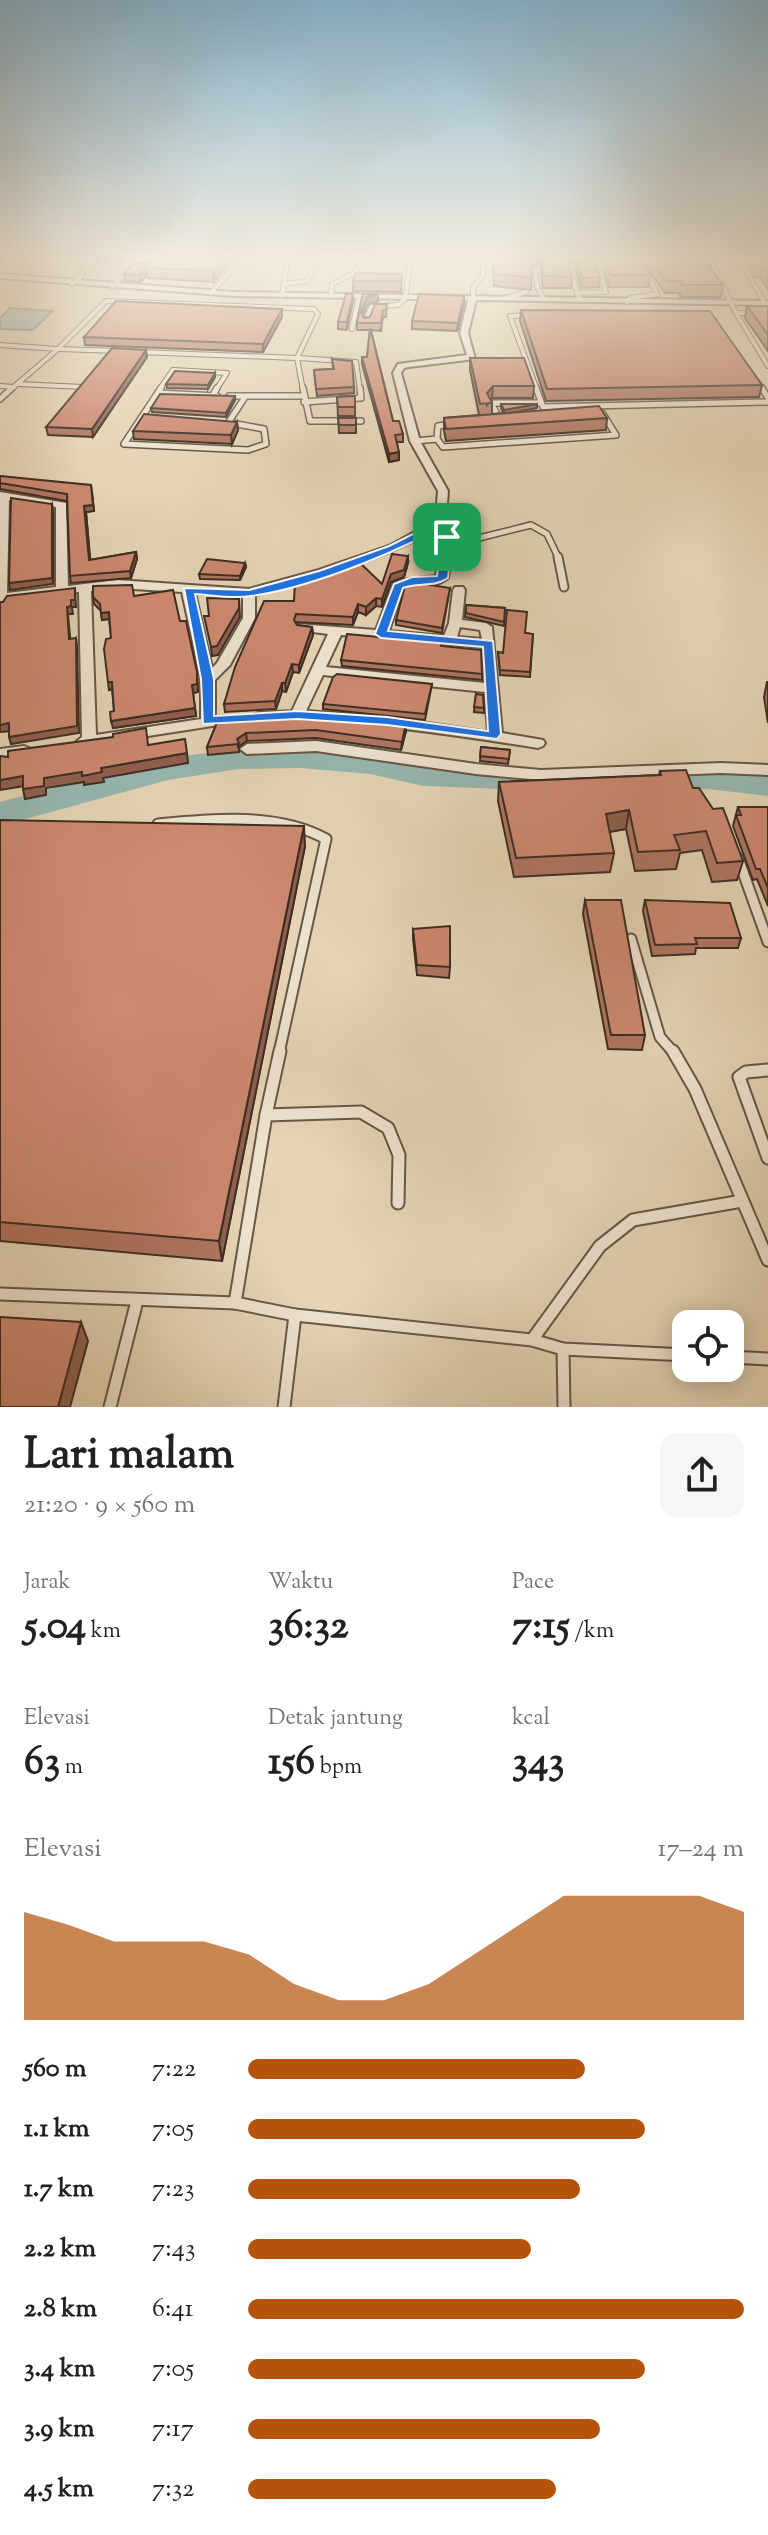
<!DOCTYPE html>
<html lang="id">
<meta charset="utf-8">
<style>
:root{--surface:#fff;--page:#f6f6f6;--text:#202124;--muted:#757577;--accent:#b45309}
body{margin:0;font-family:"Sorts Mill Goudy",serif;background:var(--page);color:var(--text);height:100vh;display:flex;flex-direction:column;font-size:30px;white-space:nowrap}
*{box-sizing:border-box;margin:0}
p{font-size:26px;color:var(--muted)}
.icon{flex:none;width:44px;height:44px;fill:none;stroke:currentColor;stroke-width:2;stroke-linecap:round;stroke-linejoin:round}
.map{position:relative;height:1407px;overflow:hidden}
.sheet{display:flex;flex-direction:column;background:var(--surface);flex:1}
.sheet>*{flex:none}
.tools{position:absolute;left:672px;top:1310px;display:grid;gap:16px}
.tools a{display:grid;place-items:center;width:72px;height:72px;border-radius:16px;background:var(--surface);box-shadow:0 4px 20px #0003;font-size:40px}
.pin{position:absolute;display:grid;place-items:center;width:68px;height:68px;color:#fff;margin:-34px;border-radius:16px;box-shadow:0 4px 12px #0006}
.round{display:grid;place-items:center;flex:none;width:84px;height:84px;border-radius:16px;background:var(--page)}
.head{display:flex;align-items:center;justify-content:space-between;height:136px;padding:0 24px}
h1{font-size:44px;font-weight:700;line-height:60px}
.stats{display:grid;grid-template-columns:repeat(3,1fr);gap:12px;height:136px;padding:8px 24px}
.stats div{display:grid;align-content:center}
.stats b{font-size:40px;font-weight:700}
.stats small{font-size:22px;font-weight:400}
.stats p{font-size:22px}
.chart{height:224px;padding:16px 24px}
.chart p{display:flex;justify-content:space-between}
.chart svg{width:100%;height:144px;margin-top:8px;fill:var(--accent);opacity:.7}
ul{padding:0 24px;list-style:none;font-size:26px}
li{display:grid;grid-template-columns:128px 96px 1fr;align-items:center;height:60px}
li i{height:20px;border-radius:10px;background:var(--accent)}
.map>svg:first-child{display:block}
.water{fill:#96b8b2;stroke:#728079;stroke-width:2}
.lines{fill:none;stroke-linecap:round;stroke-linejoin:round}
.river{fill:#96b8b2;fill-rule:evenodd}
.lane-far4-casing{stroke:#665748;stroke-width:6}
.lane-far3-casing{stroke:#665748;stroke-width:8}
.lane-far2-casing{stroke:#665748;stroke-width:11}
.lane-far1-casing{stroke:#665748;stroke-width:13}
.lane-casing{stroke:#665748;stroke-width:15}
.street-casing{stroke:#665748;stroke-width:4}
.lane-far4{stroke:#eee3cf;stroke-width:4}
.lane-far3{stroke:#eee3cf;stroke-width:5}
.lane-far2{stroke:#eee3cf;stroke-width:7}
.lane-far1{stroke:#eee3cf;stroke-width:9}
.lane{stroke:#eee3cf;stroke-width:11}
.street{fill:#eee3cf;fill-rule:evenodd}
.wall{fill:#af7560;stroke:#3c2d23;stroke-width:2}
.shaded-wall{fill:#8f5f4e;stroke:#3c2d23;stroke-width:2}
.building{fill:#cc8870;stroke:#3c2d23;stroke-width:2}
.route{fill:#1a73e8;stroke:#fff;stroke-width:2;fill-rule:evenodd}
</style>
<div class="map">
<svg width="768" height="1407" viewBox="0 0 768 1407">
<rect width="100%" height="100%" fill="#e5d4b5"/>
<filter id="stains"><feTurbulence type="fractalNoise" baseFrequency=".0025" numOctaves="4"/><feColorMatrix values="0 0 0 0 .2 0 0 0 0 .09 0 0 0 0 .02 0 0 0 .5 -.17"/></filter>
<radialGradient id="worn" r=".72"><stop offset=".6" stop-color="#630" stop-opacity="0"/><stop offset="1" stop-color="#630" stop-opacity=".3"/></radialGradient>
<polygon class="water" points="10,308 52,311 33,330 0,329 0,318"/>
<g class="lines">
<g class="river">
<polygon points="300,748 370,754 424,764 578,770 590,773 594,781 590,789 578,792 424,786 370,774 300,768 238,769 168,780 0,826 0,802 168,758 238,749"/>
<polygon points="708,767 768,774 768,796 708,789 650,791 639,788 634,780 639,772"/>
</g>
<g class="lane-far4-casing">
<g id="lane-far4">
<polyline points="605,257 605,261"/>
<polyline points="709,257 736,313"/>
<polyline points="711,260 768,261"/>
<polyline points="740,261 765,303"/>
<polyline points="569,266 597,266 606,292 577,293"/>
<polyline points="569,266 579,298"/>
<polyline points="72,284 83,274"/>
<polyline points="286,284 307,281 313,269"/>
<polyline points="112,287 130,269"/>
<polyline points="211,293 240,260"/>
<polyline points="282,296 288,257"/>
<polyline points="331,296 332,284 355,273 360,264"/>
<polyline points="473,297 473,288 483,275 483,257"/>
<polyline points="506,298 526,292"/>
<polyline points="544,299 537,287 535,270 549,268"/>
<polyline points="627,302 630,298 657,294 647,273"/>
<polyline points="768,313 736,313 768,366"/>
<polyline points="529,315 510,316 537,390"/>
<polyline points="366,321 371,307 398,305 405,299 411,257"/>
<polyline points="352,329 359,296"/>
<polyline points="0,345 58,349"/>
<polyline points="119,351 58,349 106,301 314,309 318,314 297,358 303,390"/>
<polyline points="139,352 297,358"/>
<polyline points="299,358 356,362 360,390"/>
<polyline points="756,380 763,390"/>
<polyline points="18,384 83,387"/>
<polyline points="0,386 14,387"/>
<polyline points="10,390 58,349"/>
<polyline points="159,390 173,370 227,373 216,390"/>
</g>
</g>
<g class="lane-far3-casing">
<g id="lane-far3">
<polyline points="161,388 124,444 248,450 266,444 264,429 231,423"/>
<polyline points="303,388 310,421 361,421"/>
<polyline points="536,388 543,407 768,402"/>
<polyline points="762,388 768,398"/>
<polyline points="158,393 217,396"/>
<polyline points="213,395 217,388"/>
<polyline points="229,396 303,396"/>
<polyline points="0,399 12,388"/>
<polyline points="304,402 361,398 360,388"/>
<polyline points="500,420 492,405 494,403 541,403"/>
<polyline points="228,423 245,397"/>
<polyline points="437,439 443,447 616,435 603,414"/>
<polyline points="415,441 437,439 438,426 452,424"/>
<polyline points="447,537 479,538 531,525 547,534 559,559"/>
</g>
</g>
<g class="lane-far2-casing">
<polyline id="lane-far2" points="558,557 564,587"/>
</g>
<g class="lane-far1-casing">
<g id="lane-far1">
<path d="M158,824c54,-5 119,-12 168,15l-47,214"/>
<polyline points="738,858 768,942"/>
<polyline points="631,939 660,1037 674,1053"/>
</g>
</g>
<g class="lane-casing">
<g id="lane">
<polyline points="673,1051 695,1089 768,1260"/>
<polyline points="768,1070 746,1072 739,1077 768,1158"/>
<polyline points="266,1115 361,1112 388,1128 399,1155 398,1203"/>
<polyline points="0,1294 235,1303 295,1315 532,1340 563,1349 686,1355"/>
<polyline points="235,1303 266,1115 280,1051"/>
<polyline points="532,1340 600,1246 633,1220 742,1201"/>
<polyline points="563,1349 564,1407"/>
<polyline points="730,1357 768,1359"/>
<polyline points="110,1407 137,1301"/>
<polyline points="284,1407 295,1315"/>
</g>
</g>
<g class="street-casing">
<g id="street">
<path d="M0,274l234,18 534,9v4l-292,-5 -8,33 7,26 -66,8 -5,1 -3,5 19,68 28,50 -1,13 -12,24 18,9 -5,41c-13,11 -29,6 -45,10l-14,43 55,5 5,-13 4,-33 2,-3h8l2,3 -3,30 24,3 6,4 10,106 41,7 2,3 -2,3 -5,2c-75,-12 -151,-23 -227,-28 -15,-1 -50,5 -60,-3l7,-4 34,-2 36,-77 -30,-4 -1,-3 1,-3 78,6 18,-47 15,-4 27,-3 5,-37 -12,-6c-55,30 -114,46 -174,62v23l-25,47 -15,15v37l23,-1 2,3 -2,3 -154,24 -7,-5 5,-4 -3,-145 -73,8 -2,6 -4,1v-115l66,11 2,83 49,-6 132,9 70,-19 70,-24 35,-19 13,-23 1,-13 -28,-50 -17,-68 5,-9 69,-9 -7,-22 8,-33 -234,-4 -234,-18zM9,500l47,7v80l-49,6zM117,588l65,4 19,87v40l-105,16 -5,-144zM195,593l48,3v22l-26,45 -5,5zM460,627l20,3 2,9 -25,-2zM341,635l142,12 2,36 -159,-16zM323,675l162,17 3,40 -101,-15 -81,-6z"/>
<polygon points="316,741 476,764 541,770 721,763 768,765 768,775 721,773 541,780 476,774 316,751 247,754 240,749 247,744"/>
<polygon points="24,746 29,748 31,751 29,754 0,759 0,749"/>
</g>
</g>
<use href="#lane-far4" class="lane-far4"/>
<use href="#lane-far3" class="lane-far3"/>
<use href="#lane-far2" class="lane-far2"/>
<use href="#lane-far1" class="lane-far1"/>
<use href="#lane" class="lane"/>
<use href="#street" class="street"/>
</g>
<g class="wall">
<polygon points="233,257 214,282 148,278 147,274 141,282 125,281 124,274 150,263"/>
<polygon points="292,257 330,257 327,262 293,260"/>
<polygon points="492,257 592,257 591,261 600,277 599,287 581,288 576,271 577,261 568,262 572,277 571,288 543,288 541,274 541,265 532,267 531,290 494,286"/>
<polygon points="620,257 702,257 723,285 721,297 680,297 680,293 665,293 647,268 650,275 648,287 609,287 604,271 605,260 621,260"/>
<polygon points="750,257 768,257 768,289 760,277 755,277 749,266"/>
<polygon points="402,274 401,292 353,291 353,281"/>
<polygon points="353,294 353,301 347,330 338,329 338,322"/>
<polygon points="363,294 378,301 367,305 363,316 364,318 370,317 387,304 386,317 383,317 381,331 371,330 393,421 403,434 403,442 397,442 399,460 389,462 362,364 362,357 367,357 370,330 357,330 357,323"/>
<polygon points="464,296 464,304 457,331 412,329 412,321"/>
<polygon points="747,306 768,306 768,351 745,318"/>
<polygon points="282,309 282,317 263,352 85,345 84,337"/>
<polygon points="521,310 762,385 759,397 546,401 520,321"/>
<polygon points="147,357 93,437 48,435 46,427"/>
<polygon points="470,358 534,386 533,398 492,398 491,400 492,403 492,414 503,413 501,408 501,404 537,408 516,412 607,418 606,430 446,441 444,430 444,418 479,415 470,370"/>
<polygon points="332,359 354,387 354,393 317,396 314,370 333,369"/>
<polygon points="215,373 215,377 208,389 167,388 166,384"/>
<polygon points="355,396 355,416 338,416 337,397"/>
<polygon points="235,400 226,417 152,412 151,408"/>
<polygon points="338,418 356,418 356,433 339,433"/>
<polygon points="237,422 238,430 232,444 134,439 133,431"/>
<polygon points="0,476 92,492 94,511 86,512 90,560 136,552 137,559 131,578 71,583 70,576 67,501 0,489"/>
<polygon points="245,563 246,567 240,580 200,579 199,574"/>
<polygon points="408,563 404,577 391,582 382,607 376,606 366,615 358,612 353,625 296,622 297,625 312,627 313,635 299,673 293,672 286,692 282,691 276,709 225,712 224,704 307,581 382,584"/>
<polygon points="450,588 442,633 396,625 396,620"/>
<polygon points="134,596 180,621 197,672 198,692 193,693 196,716 113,728 114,711 112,689 109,690 111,638 109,619 102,620 101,611 94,604 93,597"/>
<polygon points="466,605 505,608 504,626 465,617"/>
<polygon points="525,633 533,634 530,677 500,675 498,652 503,653"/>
<polygon points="441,646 482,674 482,680 342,666 341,660"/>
<polygon points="767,682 768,682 768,723 764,697"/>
<polygon points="432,684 425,720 323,709 323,704"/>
<polygon points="476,694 484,708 484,713 474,712"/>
<polygon points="218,720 313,720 406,723 406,731 401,750 316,738 247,741 239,746 239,752 208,755 207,747"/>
<polygon points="481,747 510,750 508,764 480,761"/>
<polygon points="660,771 693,788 743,861 737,880 712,882 702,850 680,853 676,869 635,871 626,829 609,832 614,853 610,872 514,877 498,801 499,782 659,775"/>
<polygon points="738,807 768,807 768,906 757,879 753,880 733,826"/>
<polygon points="0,820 305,846 222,1261 0,1241"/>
<polygon points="585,900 645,1035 642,1050 608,1049 583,914"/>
<polygon points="645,900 741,938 738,948 696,948 695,954 652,956 643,911"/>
<polygon points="413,929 450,967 449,978 417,975 413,939"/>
</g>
<g class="shaded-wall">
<polygon points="0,257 10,257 0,263"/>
<polygon points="224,257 233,257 214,282 213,271"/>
<polygon points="532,257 551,257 550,263 531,267"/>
<polygon points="146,268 147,274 141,282 140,275"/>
<polygon points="353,294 353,301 347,330 347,322"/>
<polygon points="378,294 378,301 367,305 361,320 361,313 367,297"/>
<polygon points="464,296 464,304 457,331 458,323"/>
<polygon points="282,309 282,317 263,352 263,344"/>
<polygon points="146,350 147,357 93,437 92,429"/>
<polygon points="215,373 215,377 208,389 208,385"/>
<polygon points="493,386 492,398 487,405 487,393"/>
<polygon points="235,396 235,400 226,417 226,413"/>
<polygon points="537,404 537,408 504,414 504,410"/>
<polygon points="237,422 238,430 232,444 231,435"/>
<polygon points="399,452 399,460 389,462 389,454"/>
<polygon points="91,485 94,511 86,512 91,567 84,506"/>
<polygon points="52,504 53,510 53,584 10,590 9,583"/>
<polygon points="136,552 137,559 131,578 130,571"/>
<polygon points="408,556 408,563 404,577 391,582 382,607 382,599 391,574"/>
<polygon points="245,563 246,567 240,580 240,576"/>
<polygon points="75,588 76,607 72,607 73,614 68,614 71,646 67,607"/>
<polygon points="376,598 376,606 366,615 366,607"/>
<polygon points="239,599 240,617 218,655 212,656 211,647"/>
<polygon points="358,604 358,612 353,625 353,617"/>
<polygon points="109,612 110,619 102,620 101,613"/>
<polygon points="312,627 313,635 299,673 299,665"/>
<polygon points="76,638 77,645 79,733 11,744 9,737"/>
<polygon points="292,664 293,672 286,692 285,683"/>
<polygon points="197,672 198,692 193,693 192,685"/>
<polygon points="108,682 112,682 113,689 109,690"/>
<polygon points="282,683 282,691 276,709 275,701"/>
<polygon points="195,708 196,716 113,728 111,721"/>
<polygon points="9,723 11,731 0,732 0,725"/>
<polygon points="406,723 406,731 401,750 402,742"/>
<polygon points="246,733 247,741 238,747 237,739"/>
<polygon points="187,753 188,763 103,778 104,782 84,785 84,782 46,788 46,795 25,799 23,789 44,778"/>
<polygon points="23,776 25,786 0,790 0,780"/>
<polygon points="629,810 626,829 603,833 606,814"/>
<polygon points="304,826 305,846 222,1261 219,1241"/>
<polygon points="81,1322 88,1341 70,1407 58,1407"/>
</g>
<g class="building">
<polygon points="156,257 224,257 213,271 146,268"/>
<polygon points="493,257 532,257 532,278 494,274"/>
<polygon points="567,257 572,277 544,276 541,263 556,257"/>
<polygon points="624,257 648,257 644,262 650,275 611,275 605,260 625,260"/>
<polygon points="649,257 702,257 723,285 682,285 682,281 666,281"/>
<polygon points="753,257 768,257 768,274 762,265 757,265"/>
<polygon points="577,261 595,261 600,277 582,278"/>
<polygon points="135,263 150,263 140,275 124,274"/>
<polygon points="356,273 402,274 401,281 353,281"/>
<polygon points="346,294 353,294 347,322 338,322"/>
<polygon points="363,294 378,294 367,297 361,313 364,318 370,317 375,304 387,304 386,310 383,310 381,323 357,323"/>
<polygon points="419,294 464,296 458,323 412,321"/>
<polygon points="116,301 282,309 263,344 84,337"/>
<polygon points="747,306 768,306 768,335"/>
<polygon points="521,310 710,311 762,385 547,389"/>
<polygon points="370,328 393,421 399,421 403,434 395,435 399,452 389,454 362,357 367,357"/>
<polygon points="112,348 146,350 92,429 46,427"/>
<polygon points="470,358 524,358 534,386 493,386 487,393 492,403 480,404"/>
<polygon points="332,359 352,361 354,387 316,389 314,370 334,369"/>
<polygon points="175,371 215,373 208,385 166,384"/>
<polygon points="160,394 235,396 226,413 151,408"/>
<polygon points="355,396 355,407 338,407 337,397"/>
<polygon points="501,404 537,404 504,410"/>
<polygon points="599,406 607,418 446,429 444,418"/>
<polygon points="144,414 237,422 231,435 133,431"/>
<polygon points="338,418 356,418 356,425 339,425"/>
<polygon points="0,476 91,485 93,505 84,506 89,560 136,552 130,571 70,576 67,494 0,483"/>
<polygon points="11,498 52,504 52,578 9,583"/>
<polygon points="392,554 408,556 404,570 391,574 382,599 376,598 366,607 358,604 353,617 296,614 294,620 297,625 312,627 299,665 292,664 285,683 282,683 275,701 224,704 235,667 264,601 294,601 295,581 304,578 307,581 358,561 382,584"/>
<polygon points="207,559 245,563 240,576 199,574"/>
<polygon points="425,584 450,588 442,628 396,620 405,586"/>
<polygon points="132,585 134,596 173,590 180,621 186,621 197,672 197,684 192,685 195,708 111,721 110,712 114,711 112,682 108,682 104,649 106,639 111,638 109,612 101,613 100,604 93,597 93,586"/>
<polygon points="75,588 75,600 71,600 71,606 67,607 69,639 76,638 77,726 9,737 9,723 0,725 0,602 3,602 7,596"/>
<polygon points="207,598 239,599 239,608 217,646 211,647 204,616 209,616"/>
<polygon points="466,605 505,608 504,622 466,613"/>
<polygon points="507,610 527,612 525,633 533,634 530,672 500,670 498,652 503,653"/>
<polygon points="347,634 442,643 441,646 481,650 482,674 341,660"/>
<polygon points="337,674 432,684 425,714 323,704 333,677"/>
<polygon points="476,694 483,695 484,708 474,707"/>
<polygon points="274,716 313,720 318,716 406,723 402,742 316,730 246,733 237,739 239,744 207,747 218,720"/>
<polygon points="146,728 148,745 185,739 187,753 101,768 102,772 82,776 82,772 44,778 44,786 23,789 23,776 0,780 0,756 8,757 8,751 113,737 113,734"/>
<polygon points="481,747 510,750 509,759 480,756"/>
<polygon points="686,770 693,788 699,788 713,809 723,808 743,861 717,863 706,831 674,835 680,850 638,852 629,810 606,814 614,853 516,858 499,782 661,775 660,771"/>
<polygon points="738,807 768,807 768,888 760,869 756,869 736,815 741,815"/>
<polygon points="0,820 304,826 219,1241 0,1222"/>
<polygon points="585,900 621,900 645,1035 611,1035"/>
<polygon points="645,900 730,903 741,938 695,938 697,944 655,945"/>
<polygon points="450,926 450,967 417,965 413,929"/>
<polygon points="0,1317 81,1322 58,1407 0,1407"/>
</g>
<linearGradient id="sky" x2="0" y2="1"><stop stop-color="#87b6d2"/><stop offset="0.57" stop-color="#f3ecde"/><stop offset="1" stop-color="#f3ecde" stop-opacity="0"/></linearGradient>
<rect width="768" height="454" fill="url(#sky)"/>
<path class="route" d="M429,526l15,3 8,8 -4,41c-14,10 -30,4 -45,10l-15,43 105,10 8,93 -4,5 -110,-14 -90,-6 -94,5 -2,-45 -17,-91 65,2 70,-19 70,-25zM431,533l11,5 -5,38 -25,1 -18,7 -19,50 6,4 102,9 5,84 -101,-14 -90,-6 -83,5v-37l-19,-85c18,1 38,5 56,2 54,-7 131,-38 180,-63z"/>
<rect width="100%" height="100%" filter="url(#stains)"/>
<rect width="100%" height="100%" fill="url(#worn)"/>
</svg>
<div class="tools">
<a><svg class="icon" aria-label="locate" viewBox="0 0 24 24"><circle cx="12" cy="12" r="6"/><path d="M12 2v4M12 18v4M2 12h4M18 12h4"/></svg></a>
</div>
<div class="pin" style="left:447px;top:537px;background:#1e9e55"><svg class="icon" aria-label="arrive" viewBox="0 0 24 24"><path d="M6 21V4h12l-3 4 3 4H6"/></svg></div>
</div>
<section class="sheet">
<div class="head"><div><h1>Lari malam</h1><p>21:20 · 9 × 560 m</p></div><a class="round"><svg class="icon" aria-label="share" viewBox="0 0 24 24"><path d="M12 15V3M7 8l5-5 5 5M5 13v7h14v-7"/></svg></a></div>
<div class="stats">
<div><p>Jarak</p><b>5.04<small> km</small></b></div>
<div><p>Waktu</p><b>36:32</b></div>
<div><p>Pace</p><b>7:15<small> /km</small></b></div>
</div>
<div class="stats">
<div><p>Elevasi</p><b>63<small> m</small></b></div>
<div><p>Detak jantung</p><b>156<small> bpm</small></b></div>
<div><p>kcal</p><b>343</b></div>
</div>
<div class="chart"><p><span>Elevasi</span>17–24 m</p>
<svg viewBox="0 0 160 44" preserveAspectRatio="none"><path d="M0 44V11L10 15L20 20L30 20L40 20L50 24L60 33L70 38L80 38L90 33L100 24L110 15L120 6L130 6L140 6L150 6L160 11V44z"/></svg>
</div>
<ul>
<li><b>560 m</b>7:22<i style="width:68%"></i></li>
<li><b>1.1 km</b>7:05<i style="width:80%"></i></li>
<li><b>1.7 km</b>7:23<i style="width:67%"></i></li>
<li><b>2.2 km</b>7:43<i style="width:57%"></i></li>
<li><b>2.8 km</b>6:41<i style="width:100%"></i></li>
<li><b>3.4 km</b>7:05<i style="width:80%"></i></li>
<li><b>3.9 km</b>7:17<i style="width:71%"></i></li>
<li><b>4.5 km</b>7:32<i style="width:62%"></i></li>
</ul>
</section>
